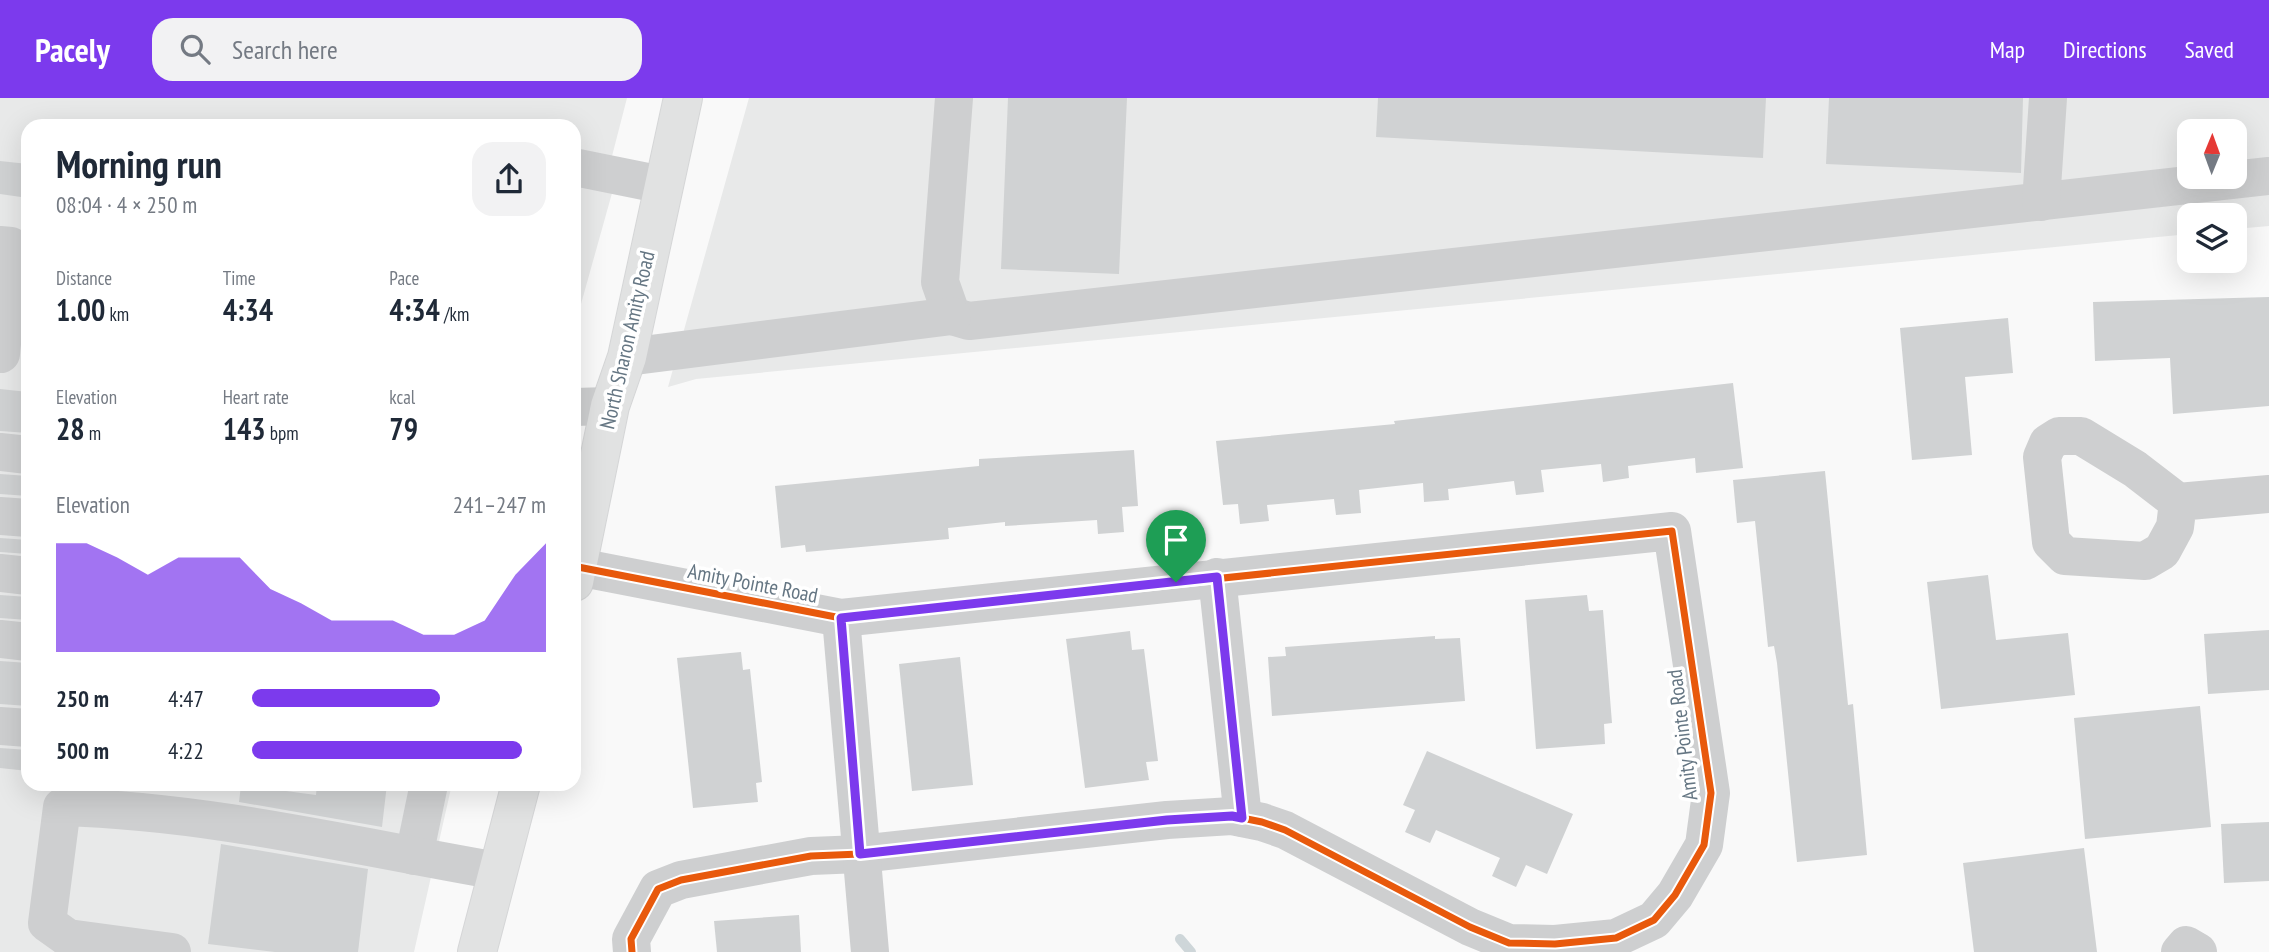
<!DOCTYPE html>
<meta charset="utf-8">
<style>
:root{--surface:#fff;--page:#f2f2f3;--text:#1f2937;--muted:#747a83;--accent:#7c3aed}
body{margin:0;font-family:"PT Sans Narrow",sans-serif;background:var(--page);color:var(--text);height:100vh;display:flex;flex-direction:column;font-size:26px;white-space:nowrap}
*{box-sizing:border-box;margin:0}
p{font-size:23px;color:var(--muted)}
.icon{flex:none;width:38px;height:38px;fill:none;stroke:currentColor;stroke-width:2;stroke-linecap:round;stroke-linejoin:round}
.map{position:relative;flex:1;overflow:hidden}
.side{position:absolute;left:21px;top:21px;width:560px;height:672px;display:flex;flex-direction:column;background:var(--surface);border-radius:21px;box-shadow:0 7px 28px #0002}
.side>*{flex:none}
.needle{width:46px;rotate:1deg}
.fabs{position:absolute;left:2177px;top:21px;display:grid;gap:14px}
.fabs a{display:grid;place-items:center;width:70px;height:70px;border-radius:14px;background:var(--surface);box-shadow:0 7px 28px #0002;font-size:35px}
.pin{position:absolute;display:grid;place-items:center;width:60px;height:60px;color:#fff;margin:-72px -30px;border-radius:50% 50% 50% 0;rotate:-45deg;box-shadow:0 0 7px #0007}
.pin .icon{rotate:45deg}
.round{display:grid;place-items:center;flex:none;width:74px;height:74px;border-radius:21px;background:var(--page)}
.headline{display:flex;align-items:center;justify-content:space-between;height:119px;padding:0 35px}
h1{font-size:38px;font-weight:600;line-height:52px}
.stats{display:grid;grid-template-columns:repeat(3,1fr);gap:10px;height:119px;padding:7px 35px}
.stats div{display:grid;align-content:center}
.stats b{font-size:30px;font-weight:600}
.stats small{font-size:19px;font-weight:400}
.stats p{font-size:19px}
.chart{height:196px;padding:14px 35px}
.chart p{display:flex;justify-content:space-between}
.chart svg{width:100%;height:126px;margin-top:7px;fill:var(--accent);opacity:.7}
ul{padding:0 35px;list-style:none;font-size:23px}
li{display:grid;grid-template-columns:112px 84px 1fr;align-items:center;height:52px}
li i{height:18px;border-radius:9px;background:var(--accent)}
header{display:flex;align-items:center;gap:42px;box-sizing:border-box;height:98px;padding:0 35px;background:var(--accent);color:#fff}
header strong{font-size:33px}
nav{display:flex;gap:38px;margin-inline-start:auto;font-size:24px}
.search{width:490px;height:63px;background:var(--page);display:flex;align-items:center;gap:18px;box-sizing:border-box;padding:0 24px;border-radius:21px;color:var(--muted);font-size:26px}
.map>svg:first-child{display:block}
.built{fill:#e8e9e9;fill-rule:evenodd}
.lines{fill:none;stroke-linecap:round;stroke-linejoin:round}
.stream{stroke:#ced6d9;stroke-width:10}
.building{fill:#d0d2d3}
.major-casing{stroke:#d5d6d7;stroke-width:40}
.minor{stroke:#cecfd0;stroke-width:38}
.major{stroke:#e1e2e2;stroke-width:38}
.cycleway-casing{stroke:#fff;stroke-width:11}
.cycleway{stroke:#e8590c;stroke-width:7}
.route-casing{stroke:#fff;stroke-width:14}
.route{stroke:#7c3aed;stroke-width:9}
.labels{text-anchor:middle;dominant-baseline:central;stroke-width:7;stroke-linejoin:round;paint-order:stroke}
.street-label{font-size:21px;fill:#657683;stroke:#fff}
</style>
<header>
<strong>Pacely</strong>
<div class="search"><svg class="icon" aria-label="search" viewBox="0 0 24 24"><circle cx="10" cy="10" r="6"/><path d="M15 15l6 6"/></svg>Search here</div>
<nav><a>Map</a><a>Directions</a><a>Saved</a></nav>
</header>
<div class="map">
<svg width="2269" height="854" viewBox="0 0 2269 854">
<rect width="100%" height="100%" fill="#f9f9f9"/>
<g class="built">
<polygon points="0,0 627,0 611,62 621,63 574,231 574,28 28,28 28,686 452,686 414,854 0,854"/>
<path d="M749,0h1520v128l-34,3v-14h-46v19l-1493,145 -28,8zM2189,33h46v46h-46z"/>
</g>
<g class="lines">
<polyline class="stream" points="1180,841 1191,854"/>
</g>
<g class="building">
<polygon points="1008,0 1127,0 1119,176 1001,171"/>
<polygon points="1378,0 1766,0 1763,60 1376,39"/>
<polygon points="1829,0 2023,0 2021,75 1826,66"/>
<polygon points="0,63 28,66 28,100 0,96"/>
<polygon points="2269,199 2269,308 2173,316 2170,260 2095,263 2093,204"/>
<polygon points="2008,220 2013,275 1965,279 1972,357 1912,362 1900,230"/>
<polygon points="1733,285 1743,370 1696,375 1695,360 1628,368 1629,380 1603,384 1601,366 1541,372 1544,394 1516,397 1514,383 1448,391 1449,402 1424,404 1423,385 1359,392 1361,415 1336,417 1334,401 1267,407 1269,423 1240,426 1238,406 1223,407 1216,343 1395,326 1394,323"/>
<polygon points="0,291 28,294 28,335 0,333"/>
<polygon points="1134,352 1138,408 1122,409 1124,434 1098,436 1097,422 1005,428 1005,424 948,430 949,441 806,454 805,447 781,450 775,388 979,368 979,361"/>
<polygon points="1825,373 1848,607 1853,606 1867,757 1797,764 1777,565 1774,548 1768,549 1755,423 1737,425 1733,382"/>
<polygon points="0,376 28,378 28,398 0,396"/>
<polygon points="0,440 28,442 28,456 0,454"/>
<polygon points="1988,477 1996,542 2068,535 2075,597 1941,611 1927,484"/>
<polygon points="0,497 28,499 28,522 0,520"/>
<polygon points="1587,497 1589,513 1603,512 1612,625 1604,626 1605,646 1536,651 1525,502"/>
<polygon points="2269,532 2269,592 2208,596 2204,536"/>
<polygon points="1130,533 1132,552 1144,551 1158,663 1146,664 1149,682 1085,690 1066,541"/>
<polygon points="1435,538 1435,541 1460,540 1465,603 1272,618 1268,559 1286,558 1285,549"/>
<polygon points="741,554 743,572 750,571 762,684 756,685 758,704 693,710 677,560"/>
<polygon points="960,559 973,687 912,693 899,566"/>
<polygon points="0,563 28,565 28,608 0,606"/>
<polygon points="2200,608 2211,729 2085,741 2074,620"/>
<polygon points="0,650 28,652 28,673 0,670"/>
<polygon points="1427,653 1573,716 1547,776 1526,767 1516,789 1492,778 1500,760 1436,732 1430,745 1405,734 1415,712 1403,707"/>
<polygon points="317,686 387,686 382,729 239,704 241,687 316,697"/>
<polygon points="2269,724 2269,783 2224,785 2221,726"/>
<polygon points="221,746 368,771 358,854 275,854 208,846"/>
<polygon points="2084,750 2097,854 1974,854 1963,765"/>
<polygon points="799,817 801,854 717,854 714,823"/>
</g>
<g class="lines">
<g class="major-casing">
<g id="major">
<polyline points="574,484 610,308 627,259 683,0"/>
<polyline points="477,854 521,686"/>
</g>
</g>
<g class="minor">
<polyline points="954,0 940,184 952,218 969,223 2269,78"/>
<polyline points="574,69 663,87"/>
<polyline points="2041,104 2048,0"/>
<polyline points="0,147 11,148 1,256"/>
<polyline points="627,259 952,218"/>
<polyline points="574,309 610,308"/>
<polyline points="0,354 28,357"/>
<polyline points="2178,404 2175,429 2162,453 2145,463 2065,458 2051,444 2042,359 2048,345 2059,338 2081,338 2135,371 2178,404 2269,396"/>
<polyline points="0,418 28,420"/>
<polyline points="578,469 841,520 1672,433 1711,695 1704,747 1675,797 1654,822 1616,840 1555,846 1509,845 1470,829 1285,732 1262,724 1232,718 1167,722 860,756 811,758 681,782 658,791 631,841 632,854"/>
<polyline points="0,475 28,478"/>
<polyline points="1217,479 1243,720"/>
<polyline points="841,520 870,854"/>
<polyline points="0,541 28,544"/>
<polyline points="0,628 28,630"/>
<polyline points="414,758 429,686"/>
<path d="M172,854l-104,-14 -21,-15 15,-116c146,4 292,39 436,64"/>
<polyline points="2180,854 2186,847 2198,854"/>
</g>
<use href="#major" class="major"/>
<g class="cycleway-casing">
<polyline id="cycleway" points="578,469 841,520 1672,433 1711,695 1704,747 1675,797 1654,822 1616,840 1555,846 1509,845 1470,829 1285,732 1262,724 1232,718 1167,722 860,756 811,758 681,782 658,791 631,841 632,854"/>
</g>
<use href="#cycleway" class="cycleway"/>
</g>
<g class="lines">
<g class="route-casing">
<polygon id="route" points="1217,479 1242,720 1232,718 1167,722 860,756 841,520"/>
</g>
<use href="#route" class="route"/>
</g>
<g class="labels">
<g class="street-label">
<text transform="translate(627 242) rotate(-77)">North Sharon Amity Road</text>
<text transform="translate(753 485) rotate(11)">Amity Pointe Road</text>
<text transform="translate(1682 637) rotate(-97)">Amity Pointe Road</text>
</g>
</g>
</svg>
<div class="fabs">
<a><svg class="needle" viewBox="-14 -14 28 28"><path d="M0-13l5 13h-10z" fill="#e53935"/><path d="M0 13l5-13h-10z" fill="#747a83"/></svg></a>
<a><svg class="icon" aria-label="layers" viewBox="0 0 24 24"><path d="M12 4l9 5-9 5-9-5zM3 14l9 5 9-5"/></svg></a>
</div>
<div class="pin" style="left:1176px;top:484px;background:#1e9e55"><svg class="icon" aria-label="arrive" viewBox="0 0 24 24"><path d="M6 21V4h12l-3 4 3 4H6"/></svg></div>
<section class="side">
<div class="headline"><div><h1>Morning run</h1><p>08:04 · 4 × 250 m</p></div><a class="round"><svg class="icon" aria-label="share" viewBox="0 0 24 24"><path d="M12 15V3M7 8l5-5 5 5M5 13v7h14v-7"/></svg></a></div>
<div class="stats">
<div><p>Distance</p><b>1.00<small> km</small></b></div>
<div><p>Time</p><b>4:34</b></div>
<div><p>Pace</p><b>4:34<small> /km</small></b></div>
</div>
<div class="stats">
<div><p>Elevation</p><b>28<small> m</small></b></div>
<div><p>Heart rate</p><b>143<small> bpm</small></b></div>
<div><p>kcal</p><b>79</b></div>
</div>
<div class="chart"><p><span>Elevation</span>241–247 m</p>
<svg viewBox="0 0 160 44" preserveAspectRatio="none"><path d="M0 44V6L10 6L20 11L30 17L40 11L50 11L60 11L70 22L80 27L90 33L100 33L110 33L120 38L130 38L140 33L150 17L160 6V44z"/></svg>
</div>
<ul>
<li><b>250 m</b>4:47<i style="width:64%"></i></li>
<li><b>500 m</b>4:22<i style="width:92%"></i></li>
</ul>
</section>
</div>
